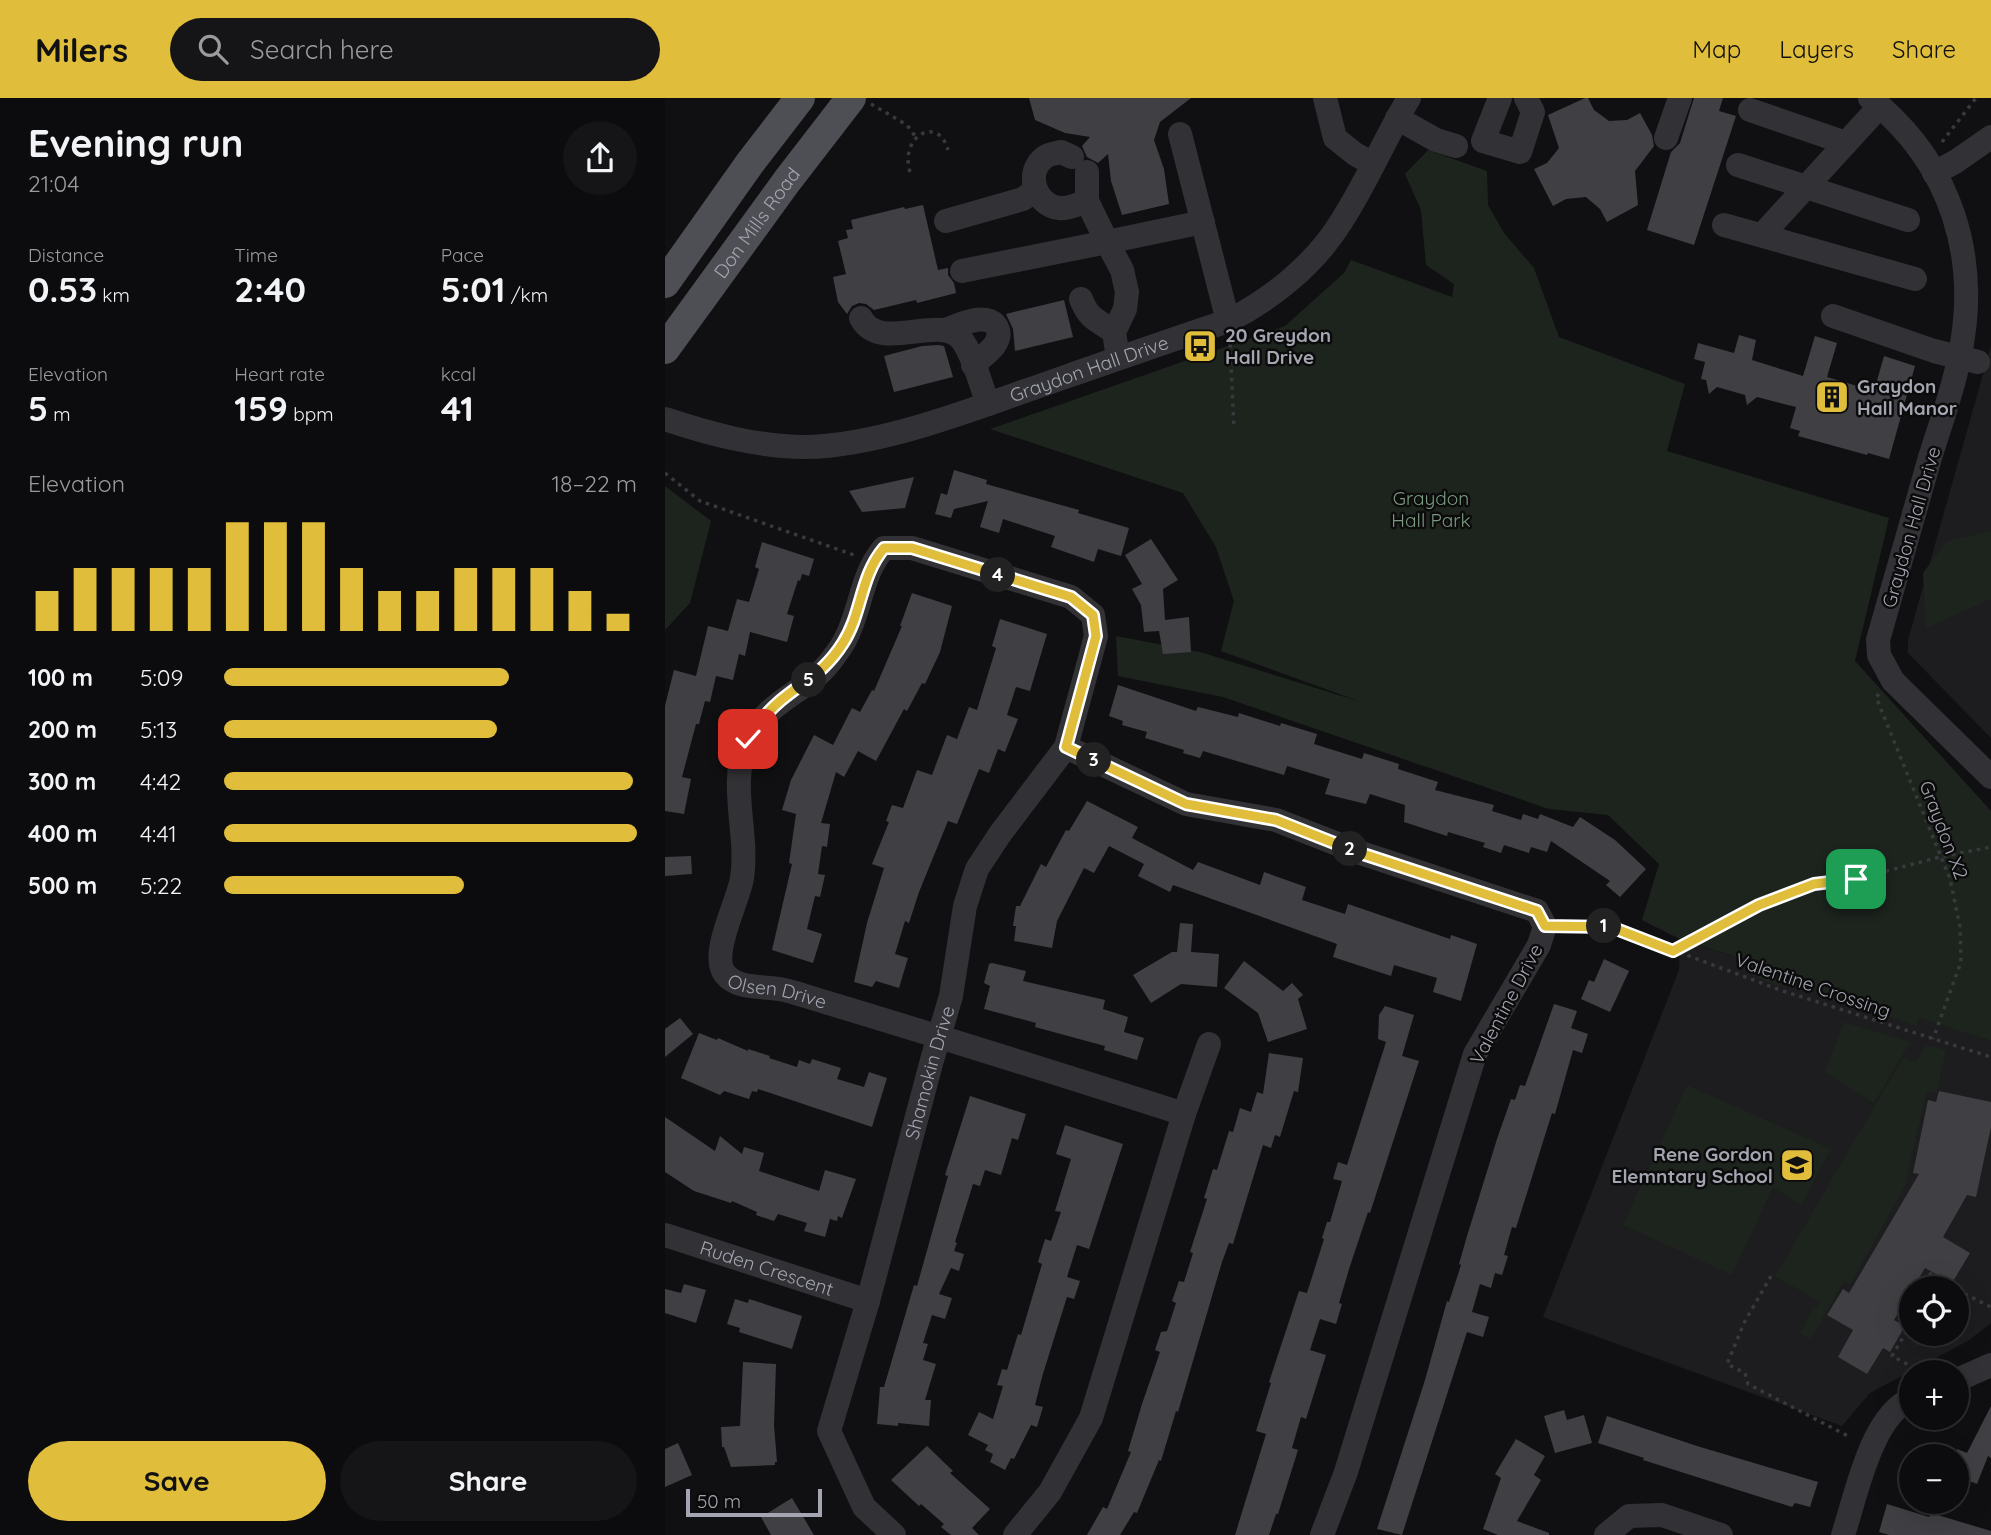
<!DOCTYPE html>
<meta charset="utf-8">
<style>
:root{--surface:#0c0c0e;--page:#151517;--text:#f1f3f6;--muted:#9a9b9e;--line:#2c2c2e;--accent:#e0bd3a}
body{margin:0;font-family:Quicksand,sans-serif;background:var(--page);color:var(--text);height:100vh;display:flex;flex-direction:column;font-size:26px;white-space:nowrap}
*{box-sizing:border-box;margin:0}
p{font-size:23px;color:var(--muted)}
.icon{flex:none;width:38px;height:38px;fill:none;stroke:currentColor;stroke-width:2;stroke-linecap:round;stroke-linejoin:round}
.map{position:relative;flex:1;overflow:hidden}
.panel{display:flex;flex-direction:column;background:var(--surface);width:665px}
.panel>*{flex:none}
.controls{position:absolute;left:1234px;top:1178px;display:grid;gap:14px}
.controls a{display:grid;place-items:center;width:70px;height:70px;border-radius:50%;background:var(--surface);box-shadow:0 7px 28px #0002,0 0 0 2px var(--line);font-size:35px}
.scale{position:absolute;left:21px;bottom:18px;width:136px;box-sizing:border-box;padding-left:7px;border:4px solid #a3a5b1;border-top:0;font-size:19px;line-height:24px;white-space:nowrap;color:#a3a5b1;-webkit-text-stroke:5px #0c0b0c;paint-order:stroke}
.pin{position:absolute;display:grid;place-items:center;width:60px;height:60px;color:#fff;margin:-30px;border-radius:14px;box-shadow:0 4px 10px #0006}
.km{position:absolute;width:35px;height:35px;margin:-18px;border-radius:50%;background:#222;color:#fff;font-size:19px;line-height:35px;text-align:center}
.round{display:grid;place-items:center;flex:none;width:74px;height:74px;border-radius:37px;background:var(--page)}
.headline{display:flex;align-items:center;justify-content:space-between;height:119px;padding:0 28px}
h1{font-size:38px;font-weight:700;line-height:52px}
.metrics{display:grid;grid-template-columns:repeat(3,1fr);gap:10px;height:119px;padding:7px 28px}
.metrics div{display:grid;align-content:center}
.metrics b{font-size:35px;font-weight:700}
.metrics small{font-size:19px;font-weight:400}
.metrics p{font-size:19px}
.chart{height:196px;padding:14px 28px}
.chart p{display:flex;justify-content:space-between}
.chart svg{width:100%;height:126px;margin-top:7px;stroke:var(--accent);stroke-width:6}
.action{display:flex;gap:14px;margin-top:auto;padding:14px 28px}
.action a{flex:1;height:80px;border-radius:42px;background:var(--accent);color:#111;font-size:28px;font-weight:700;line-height:80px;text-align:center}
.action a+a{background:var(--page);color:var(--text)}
ul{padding:0 28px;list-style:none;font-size:23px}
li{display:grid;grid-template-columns:112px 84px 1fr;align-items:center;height:52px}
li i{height:18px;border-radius:9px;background:var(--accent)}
header{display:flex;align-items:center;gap:42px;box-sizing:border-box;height:98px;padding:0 35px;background:var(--accent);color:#111}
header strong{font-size:33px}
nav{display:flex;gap:38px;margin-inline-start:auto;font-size:24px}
.search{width:490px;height:63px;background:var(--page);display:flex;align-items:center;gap:18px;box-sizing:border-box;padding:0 24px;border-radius:38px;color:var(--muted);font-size:26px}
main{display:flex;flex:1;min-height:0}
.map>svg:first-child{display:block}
.built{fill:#1d1c1e;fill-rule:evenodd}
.green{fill:#1d241e}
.building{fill:#404044}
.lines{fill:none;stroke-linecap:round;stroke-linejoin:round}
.path{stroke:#38393d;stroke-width:3.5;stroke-dasharray:3.5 5;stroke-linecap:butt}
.minor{stroke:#323236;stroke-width:24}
.major{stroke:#4e4f55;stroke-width:30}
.route-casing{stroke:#fff;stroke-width:14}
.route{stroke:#e0bd3a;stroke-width:9}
.labels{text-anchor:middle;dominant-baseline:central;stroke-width:5;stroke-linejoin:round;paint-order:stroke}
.street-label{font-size:19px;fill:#a3a5b1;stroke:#0c0b0c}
.poi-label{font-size:19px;font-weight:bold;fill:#a3a5b1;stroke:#0c0b0c;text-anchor:start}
.park-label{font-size:19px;fill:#7b9b81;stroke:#0c0b0c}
</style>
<header>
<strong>Milers</strong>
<div class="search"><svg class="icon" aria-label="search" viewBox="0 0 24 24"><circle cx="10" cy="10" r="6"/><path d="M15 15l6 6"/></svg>Search here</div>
<nav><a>Map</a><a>Layers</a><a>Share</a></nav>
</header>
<main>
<section class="panel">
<div class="headline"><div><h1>Evening run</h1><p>21:04</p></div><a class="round"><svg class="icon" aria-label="share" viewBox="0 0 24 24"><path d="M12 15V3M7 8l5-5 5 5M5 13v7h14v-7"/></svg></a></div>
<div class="metrics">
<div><p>Distance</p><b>0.53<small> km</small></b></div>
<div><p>Time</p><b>2:40</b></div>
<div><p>Pace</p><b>5:01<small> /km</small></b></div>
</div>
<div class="metrics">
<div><p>Elevation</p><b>5<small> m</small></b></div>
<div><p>Heart rate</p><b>159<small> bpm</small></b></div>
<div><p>kcal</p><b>41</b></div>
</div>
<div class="chart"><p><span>Elevation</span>18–22 m</p>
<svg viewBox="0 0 160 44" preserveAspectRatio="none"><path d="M5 44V30M15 44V22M25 44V22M35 44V22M45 44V22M55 44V6M65 44V6M75 44V6M85 44V22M95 44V30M105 44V30M115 44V22M125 44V22M135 44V22M145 44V30M155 44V38"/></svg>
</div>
<ul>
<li><b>100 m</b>5:09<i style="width:69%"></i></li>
<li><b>200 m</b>5:13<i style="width:66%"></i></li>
<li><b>300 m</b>4:42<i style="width:99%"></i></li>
<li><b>400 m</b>4:41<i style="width:100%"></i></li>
<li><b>500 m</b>5:22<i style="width:58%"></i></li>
</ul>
<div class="action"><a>Save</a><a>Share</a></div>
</section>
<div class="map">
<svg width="1326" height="1437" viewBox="0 0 1326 1437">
<rect width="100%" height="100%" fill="#101012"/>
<g class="built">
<polygon points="1326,248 1326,640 1243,555 1243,542"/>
<path d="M1015,841l311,102v282l-23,18 -98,52 -28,33 -299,-109 136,-347zM1246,1190h46v46h-46z"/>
</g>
<g class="green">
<polygon points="763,52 822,73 823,107 839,135 869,170 894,239 1020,286 1002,353 1224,420 1190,563 1326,713 1326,943 1254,920 1251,928 1125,883 1127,878 1122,876 1115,889 1088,878 1077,861 1015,841 977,822 994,766 943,717 884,711 558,599 453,578 451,538 535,554 696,604 556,553 569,503 551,449 518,395 325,331 620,228 679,175 686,162 787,199 789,186 761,167 756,112 740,76"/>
<polygon points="0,388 46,423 25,505 0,532"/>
<polygon points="1326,433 1326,501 1261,530 1258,475 1282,443"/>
<polygon points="1179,924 1245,944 1209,1005 1160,974"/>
<polygon points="1261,947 1281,952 1272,994 1262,994 1239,1090 1185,1187 1179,1183 1146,1241 1135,1235 1149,1208 1152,1209 1155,1204 1110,1178 1238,960 1251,964"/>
<polygon points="1022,987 1166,1051 1136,1107 1108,1089 1067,1177 958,1127"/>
</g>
<g class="building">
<polygon points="364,0 526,0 495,24 489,42 499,71 504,106 457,117 446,83 443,56 433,65 422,59 417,48 425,39 400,35 370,22"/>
<polygon points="920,0 923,0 929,12 944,23 962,22 975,15 987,37 989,48 970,73 973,107 942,124 935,111 921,99 901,101 888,108 869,71 882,65 894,50 883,17"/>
<polygon points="1029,0 1058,0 1054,13 1071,18 1029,147 982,132 1006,54 1015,45"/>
<polygon points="258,107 273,172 283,170 283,177 289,185 291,195 252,205 251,202 209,212 201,206 194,205 187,208 182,216 173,204 168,179 181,176 173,143 183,140 181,132 188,131 186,122 239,109 240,111"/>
<polygon points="399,202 408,239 350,253 348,231 341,216"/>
<polygon points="1074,237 1091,242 1087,262 1138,278 1150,238 1172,245 1162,279 1209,293 1219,258 1250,268 1224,361 1203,355 1202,357 1133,338 1135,333 1125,330 1131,309 1092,299 1082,307 1080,297 1052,289 1044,296 1041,282 1036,281 1040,264 1029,261 1033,245 1069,255"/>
<polygon points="273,247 279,248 288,279 229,294 219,258 257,248"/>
<polygon points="289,372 322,382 321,386 414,412 413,415 464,430 456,458 433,451 429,464 386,449 390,438 338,421 334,435 315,429 323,403 289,411 286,420 270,416 276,395 282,397"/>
<polygon points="249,379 240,410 197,414 184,393"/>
<polygon points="486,441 513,482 498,491 500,522 524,519 526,554 498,556 494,533 479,534 476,507 467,491 477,486 460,457"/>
<polygon points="97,444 149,461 144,478 137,476 135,483 133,482 122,516 129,518 122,544 85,534 80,558 74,556 68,582 51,578 45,604 40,603 34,626 31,626 17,679 26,681 19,716 0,713 0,608 9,572 31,578 43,528 63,533 72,501 84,504 94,471 90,469"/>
<polygon points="247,495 287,508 275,554 260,586 257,585 242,613 239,611 211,663 193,653 179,679 171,674 156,725 165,726 162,749 157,748 153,776 160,777 155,799 150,798 142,831 157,836 148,865 107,852 127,766 124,765 131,716 117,712 126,682 149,637 168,647 187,610 195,614 207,592 209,593 237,528 235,528"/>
<polygon points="335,521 382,536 365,593 351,589 342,617 353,621 340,654 333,651 324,675 314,671 292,726 283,723 254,794 244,825 240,823 230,856 243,860 234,890 211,883 207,889 189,884 202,825 219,770 207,766 224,724 221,723 227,707 238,710 252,672 267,677 282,637 292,641 304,609 312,612 331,550 327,548"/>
<polygon points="453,587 531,613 533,609 573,619 574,615 615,628 616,625 652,636 649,646 697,661 699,655 734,666 733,671 773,684 770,692 829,707 827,713 856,722 858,716 873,721 875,716 908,729 915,719 950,742 981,771 955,799 941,787 945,783 886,743 882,754 866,749 864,755 839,747 836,755 818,749 820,745 783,734 782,738 739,724 740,707 705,696 701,706 660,696 665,681 622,668 619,677 538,653 535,660 518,655 519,652 480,640 482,634 457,627 458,623 444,618"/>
<polygon points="422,703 473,729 467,740 528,772 533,764 595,787 599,774 641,789 637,802 680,816 683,806 785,841 786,837 812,846 796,903 768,894 772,880 729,867 726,878 668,859 672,846 508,787 505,794 473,778 479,766 444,748 429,775 419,770 392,823 387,850 349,843 351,828 348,828 351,808 355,808 376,766 381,769 401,732 404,733"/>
<polygon points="26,758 27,776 0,778 0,759"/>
<polygon points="515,825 528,826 526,854 554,856 552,889 516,886 486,905 468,877 507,854 512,854"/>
<polygon points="939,861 964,873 945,914 916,901 924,882 929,884"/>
<polygon points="579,863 618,893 627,885 638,897 633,901 642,931 603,944 593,915 559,890"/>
<polygon points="327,865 361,873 358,883 440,902 438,911 463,919 459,934 479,940 472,962 439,952 440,948 370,929 371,925 319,911 325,888 319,885 324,866"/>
<polygon points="889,906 912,913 906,930 923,936 917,955 908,952 890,1016 887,1015 851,1130 847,1129 839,1157 843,1158 837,1177 830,1175 826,1190 815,1186 807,1214 824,1219 818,1239 802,1234 737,1437 712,1431 760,1282 782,1203 784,1204 796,1167 794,1166 802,1138 832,1041 846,1001 850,1002 855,987 860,988"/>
<polygon points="720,908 749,917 737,958 754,963 705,1115 703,1114 685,1168 674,1205 677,1206 671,1226 655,1221 645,1252 661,1257 641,1321 636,1319 627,1350 633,1352 613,1416 611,1416 604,1437 570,1437 601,1336 591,1333 606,1285 604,1284 634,1193 642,1195 659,1141 657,1140 662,1124 665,1124 677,1083 668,1081 673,1064 682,1067 721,944 713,941 714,917"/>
<polygon points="15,920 28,936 0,959 0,931"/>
<polygon points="34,935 52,942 53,940 83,953 83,951 105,958 104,960 132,969 134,962 145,966 147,961 176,970 172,981 199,989 204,974 222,980 207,1029 93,991 92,994 87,993 84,1001 59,993 55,997 16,980"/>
<polygon points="604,955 638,960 633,994 629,993 615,1039 610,1037 606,1050 598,1047 568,1146 564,1145 557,1164 513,1314 511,1313 496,1363 494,1362 472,1415 469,1414 455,1437 422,1437 438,1409 442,1411 466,1354 463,1353 477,1306 495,1254 490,1252 496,1234 502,1233 511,1205 507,1203 514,1183 519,1184 528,1155 525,1154 542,1101 539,1100 548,1071 552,1072 564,1033 568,1034 575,1010 586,1014 592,994 598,996"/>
<polygon points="1274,993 1326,1004 1326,1029 1311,1099 1302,1097 1278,1139 1305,1155 1287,1185 1260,1170 1229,1222 1240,1228 1225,1254 1218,1250 1202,1276 1173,1259 1188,1232 1162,1217 1178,1191 1184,1195 1254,1076 1248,1075 1263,1002 1271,1004"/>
<polygon points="305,998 361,1016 353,1042 347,1040 336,1077 320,1072 315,1088 308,1086 290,1144 292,1145 289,1153 299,1156 294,1173 286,1170 274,1196 287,1200 280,1221 267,1217 258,1245 263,1246 258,1262 271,1266 260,1302 266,1302 264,1328 233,1325 233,1328 212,1326 215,1289 219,1289 249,1187 252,1188 283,1078 280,1077"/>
<polygon points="0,1019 50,1053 55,1038 77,1056 79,1049 99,1055 94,1073 154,1093 160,1072 191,1081 177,1120 173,1118 172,1123 165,1121 160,1139 139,1133 142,1125 113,1116 109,1123 91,1117 92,1114 67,1103 66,1105 29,1093 0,1074"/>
<polygon points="400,1027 458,1046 424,1151 412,1147 402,1179 415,1183 409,1201 402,1199 377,1279 370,1307 378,1309 372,1329 366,1327 349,1361 346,1360 340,1372 325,1364 328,1356 320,1352 323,1347 303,1337 314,1314 328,1321 338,1288 332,1287 337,1271 342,1272 353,1236 356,1237 377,1166 373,1164 380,1141 386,1143 396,1114 390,1113 406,1061 391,1056"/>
<polygon points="19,1186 41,1192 31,1225 0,1215 0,1191 16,1195"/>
<polygon points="70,1201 83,1205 84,1201 137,1218 127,1251 74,1234 75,1230 62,1226"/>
<polygon points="78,1264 111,1266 109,1327 112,1364 110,1364 110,1367 66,1369 59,1349 57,1349 56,1329 75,1328"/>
<polygon points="1326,1308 1326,1360 1323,1358 1312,1386 1292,1378 1292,1351 1302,1355"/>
<polygon points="899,1312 902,1322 919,1317 927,1345 890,1355 879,1318"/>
<polygon points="942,1318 1032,1348 1153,1384 1145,1409 1130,1405 1127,1409 978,1362 979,1360 933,1345"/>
<polygon points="851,1341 880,1358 869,1377 876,1382 852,1423 884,1435 884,1437 833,1437 818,1431 836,1380 830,1376"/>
<polygon points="13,1345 27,1377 0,1389 0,1351"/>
<polygon points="262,1348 288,1373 285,1375 325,1411 307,1430 314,1437 286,1437 276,1429 279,1426 256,1406 254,1408 226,1382"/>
<polygon points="127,1400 149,1437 106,1437 96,1419"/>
<polygon points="1222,1406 1264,1419 1266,1415 1326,1433 1326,1437 1224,1437 1214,1434"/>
</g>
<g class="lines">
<g class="path">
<polyline points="206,6 242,27 250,38"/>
<polyline points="1277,44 1311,0"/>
<path d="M245,74c-11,-37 29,-57 38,-22"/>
<polyline points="565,246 569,330"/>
<polyline points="0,375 35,403 189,457"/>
<polyline points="1214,596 1211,599 1285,781 1295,829 1296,864 1268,941"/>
<polyline points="900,828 946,829 1118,893 1326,959"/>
<polyline points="1008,853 1094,807 1149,786 1191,781 1275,759 1326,749"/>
<polyline points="1264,1175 1288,1190"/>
<polyline points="1106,1178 1079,1225 1062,1266 1080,1275 1083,1286 1183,1338"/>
<polyline points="1267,1190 1272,1182"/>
<polyline points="1292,1192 1326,1209"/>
<polyline points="1246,1226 1227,1258 1257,1274"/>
</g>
<g class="minor">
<polyline points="660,0 670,40 690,56 708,66"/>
<polyline points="835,0 818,43 855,54 868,14 861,0"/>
<path d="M1205,0c82,65 111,161 89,261 -7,35 -20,69 -30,102 -17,60 -34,120 -51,179l1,15 14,26 98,96"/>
<polyline points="1085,12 1181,45"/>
<polyline points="732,20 771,42 791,48"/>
<polyline points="515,36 563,223"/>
<polyline points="1001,40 1015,0"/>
<path d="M407,59l-11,-5c-4,1 -12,2 -16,5 -21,15 -10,48 14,51 10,1 19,-4 28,-7"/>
<polyline points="1073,67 1243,122"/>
<polyline points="1269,75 1290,64 1326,39"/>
<polyline points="281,123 358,101 370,92"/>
<polyline points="1059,127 1250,181"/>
<polyline points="1097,137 1215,8"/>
<polyline points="297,173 442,144 422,103 422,74"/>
<path d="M416,201c8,21 17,21 33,33"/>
<polyline points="1168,218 1269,253 1313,264"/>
<path d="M196,220c19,36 79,-5 100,21 12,14 20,47 27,65"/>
<path d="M283,231c13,-5 43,-19 50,1 2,6 -1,11 -4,16 -6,7 -14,13 -21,19"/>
<polyline points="453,260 449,234 460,211 462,194 457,172 442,144 538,124"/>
<path id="s1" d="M0,321c45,15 93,28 141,28 67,-1 152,-32 216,-55 69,-24 137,-48 206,-71 44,-22 87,-57 113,-99 26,-40 44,-84 68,-124"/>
<polyline points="401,649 521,706 611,722 693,754 872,813 880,828 874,847 810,956 681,1374 657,1437"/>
<polyline points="519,1016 544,946"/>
<path id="s2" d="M0,1137l203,66"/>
<polyline points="1292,1282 1326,1267"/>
<path id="s3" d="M229,1437l-30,-28 -35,-76 39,-130 64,-241 19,-64 14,-90 12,-37 23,-35 66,-87 30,-111 -3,-21 -22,-18 -159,-49h-28c-23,26 -23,62 -39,92 -4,8 -10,15 -15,22 -24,31 -65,39 -83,80 -19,43 2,91 -5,136 -3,22 -33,77 -17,96 14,17 40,11 59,16 14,3 27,8 41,12 120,36 240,74 359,112l-93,304 -41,74 -35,43"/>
<polyline points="941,1437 964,1418 997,1417 1056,1437"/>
<path d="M1178,1437c13,-39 28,-119 68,-136"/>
</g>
<g class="major">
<polyline points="0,185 85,65 135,0"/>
<path id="s4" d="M0,251l122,-168 64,-83"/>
</g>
</g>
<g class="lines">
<g class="route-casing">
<path id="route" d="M83,641c9,-14 18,-26 32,-38 25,-21 44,-28 63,-58 19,-29 17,-67 41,-95h28l159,49 22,18 3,21 -30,111 120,57 90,16 81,32 180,59 8,15 66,1 62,24 86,-46 55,-21 42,-5"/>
</g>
<use href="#route" class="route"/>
</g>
<defs>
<g id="bus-square" transform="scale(1.75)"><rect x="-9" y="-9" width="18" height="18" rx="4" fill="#e0bd3a" stroke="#0c0b0c"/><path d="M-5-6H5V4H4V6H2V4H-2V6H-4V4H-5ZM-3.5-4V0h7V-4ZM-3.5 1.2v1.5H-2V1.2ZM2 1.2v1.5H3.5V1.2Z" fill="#111"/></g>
<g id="building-square" transform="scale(1.75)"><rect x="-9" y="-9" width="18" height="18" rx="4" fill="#e0bd3a" stroke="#0c0b0c"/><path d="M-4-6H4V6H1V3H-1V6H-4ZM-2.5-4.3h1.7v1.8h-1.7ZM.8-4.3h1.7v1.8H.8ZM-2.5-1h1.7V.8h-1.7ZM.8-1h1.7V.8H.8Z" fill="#111"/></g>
<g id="school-square" transform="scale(1.75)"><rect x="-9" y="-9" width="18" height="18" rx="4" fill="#e0bd3a" stroke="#0c0b0c"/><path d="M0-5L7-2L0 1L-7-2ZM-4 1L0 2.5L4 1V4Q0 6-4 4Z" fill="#111"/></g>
</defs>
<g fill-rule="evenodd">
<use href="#bus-square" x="535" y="248"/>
<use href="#building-square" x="1167" y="299"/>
<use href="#school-square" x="1132" y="1067"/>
</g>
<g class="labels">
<g class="street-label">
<text stroke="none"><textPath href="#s4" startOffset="156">Don Mills Road</textPath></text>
<text stroke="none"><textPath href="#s1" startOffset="439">Graydon Hall Drive</textPath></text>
<text transform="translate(1246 429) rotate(-74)">Graydon Hall Drive</text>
<text transform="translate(1279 732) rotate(69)">Graydon X2</text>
<text transform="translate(1148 887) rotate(19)">Valentine Crossing</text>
<text stroke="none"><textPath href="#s3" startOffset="1754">Olsen Drive</textPath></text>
<text transform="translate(841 906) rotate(-62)">Valentine Drive</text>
<text stroke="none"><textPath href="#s3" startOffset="497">Shamokin Drive</textPath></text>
<text stroke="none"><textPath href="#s2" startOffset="107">Ruden Crescent</textPath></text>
</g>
<g class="poi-label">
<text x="560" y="237">20 Greydon<tspan x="560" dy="22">Hall Drive</tspan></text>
<text x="1192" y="288">Graydon<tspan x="1192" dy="22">Hall Manor</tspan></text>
<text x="1108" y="1056" text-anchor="end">Rene Gordon<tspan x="1108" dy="22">Elemntary School</tspan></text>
</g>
<g class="park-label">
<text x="766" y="400">Graydon<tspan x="766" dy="22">Hall Park</tspan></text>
</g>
</g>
</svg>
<div class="controls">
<a><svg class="icon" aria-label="locate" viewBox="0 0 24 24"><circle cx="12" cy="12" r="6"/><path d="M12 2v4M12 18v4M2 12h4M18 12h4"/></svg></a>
<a>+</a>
<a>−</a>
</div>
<div class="scale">50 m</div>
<div class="pin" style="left:1191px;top:781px;background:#1e9e55"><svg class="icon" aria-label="arrive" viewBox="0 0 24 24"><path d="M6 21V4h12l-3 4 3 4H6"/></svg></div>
<div class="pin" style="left:83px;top:641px;background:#d93025"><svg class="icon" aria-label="check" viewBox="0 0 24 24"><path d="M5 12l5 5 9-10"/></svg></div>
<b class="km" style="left:939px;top:828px">1</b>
<b class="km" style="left:685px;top:751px">2</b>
<b class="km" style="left:429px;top:662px">3</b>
<b class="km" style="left:333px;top:477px">4</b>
<b class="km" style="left:144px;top:582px">5</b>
</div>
</main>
